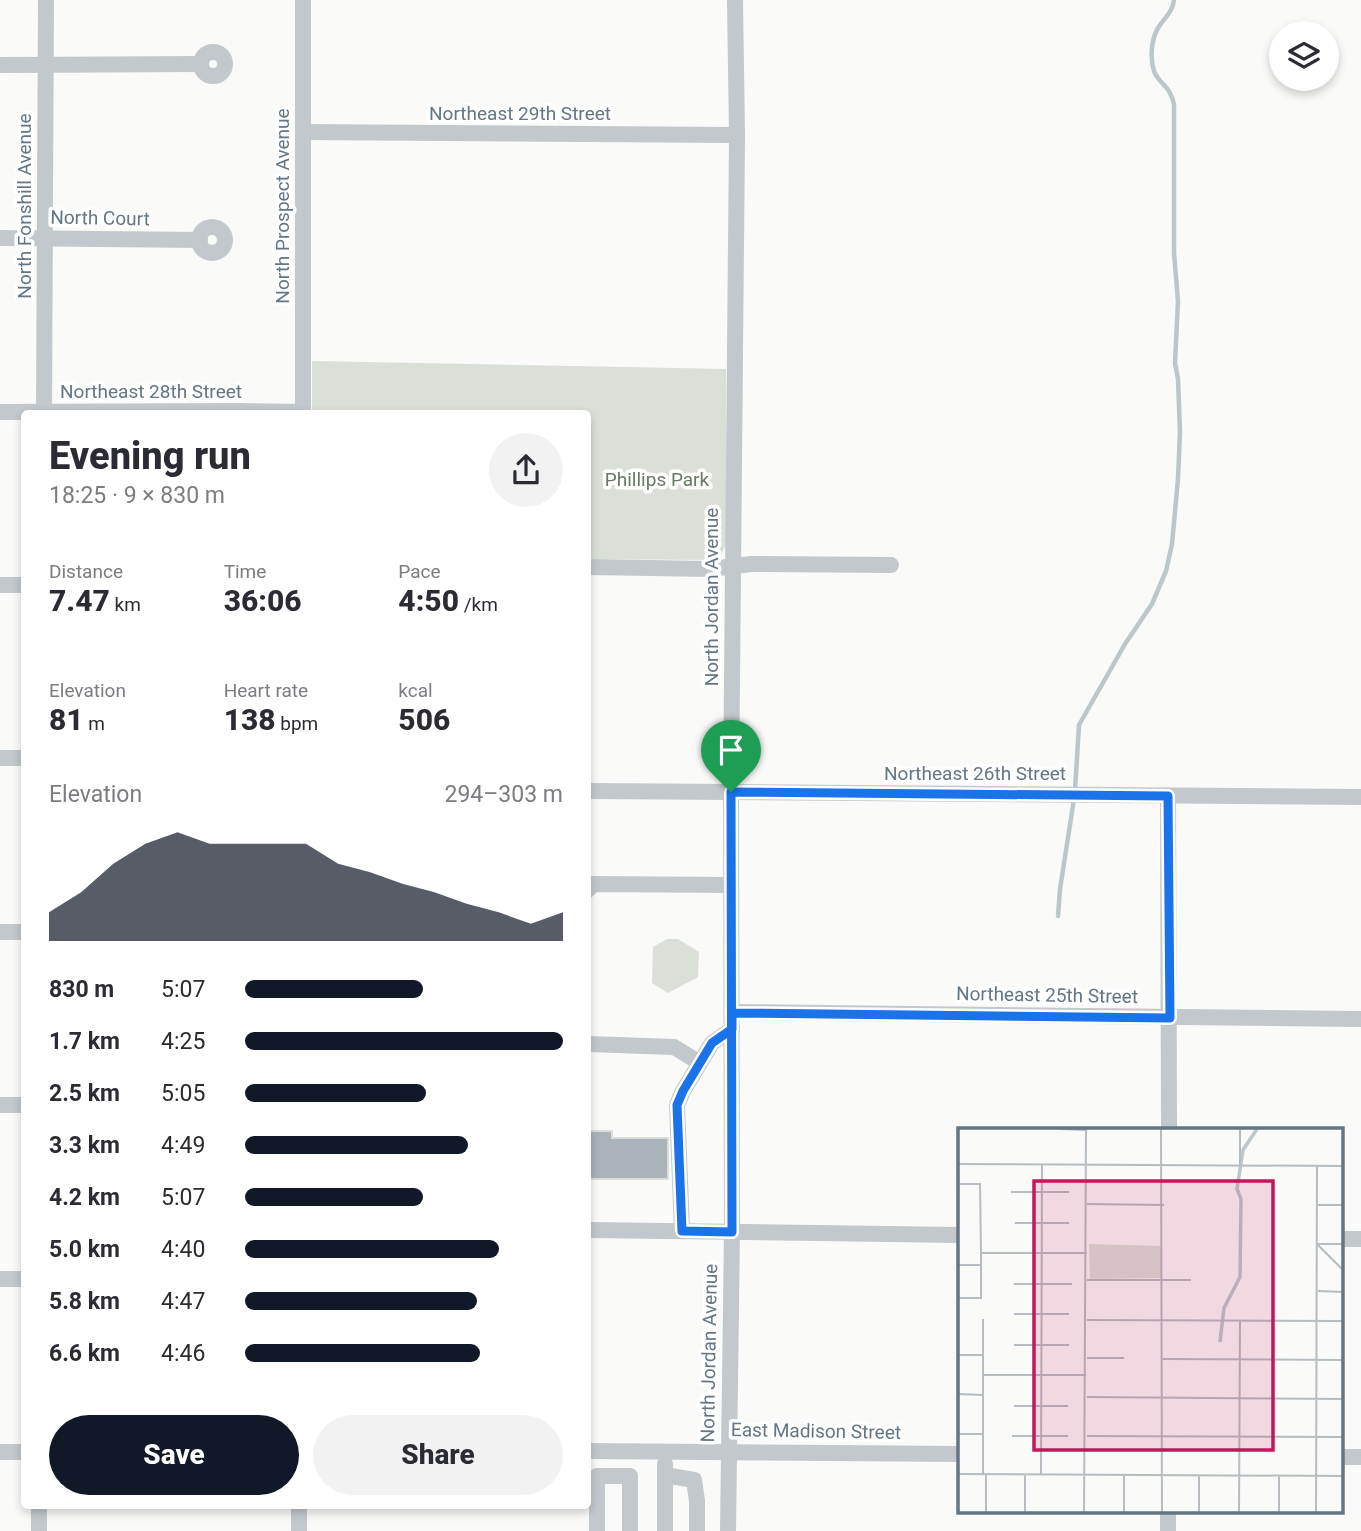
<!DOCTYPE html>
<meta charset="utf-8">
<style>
:root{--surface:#fff;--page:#f2f2f3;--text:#2b2b33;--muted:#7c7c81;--accent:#111827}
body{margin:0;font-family:Roboto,sans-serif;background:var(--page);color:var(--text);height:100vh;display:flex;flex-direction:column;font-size:26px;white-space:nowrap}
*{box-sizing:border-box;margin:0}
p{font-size:23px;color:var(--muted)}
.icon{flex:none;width:38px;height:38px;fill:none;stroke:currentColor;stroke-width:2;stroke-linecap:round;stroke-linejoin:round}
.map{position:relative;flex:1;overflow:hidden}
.panel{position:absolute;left:21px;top:410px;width:570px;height:1099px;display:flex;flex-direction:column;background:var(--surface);border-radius:7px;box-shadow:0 4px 10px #0003}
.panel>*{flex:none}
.tools{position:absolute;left:1269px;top:21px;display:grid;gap:14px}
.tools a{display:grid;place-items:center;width:70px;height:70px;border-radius:50%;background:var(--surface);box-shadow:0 4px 10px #0003;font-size:35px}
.pin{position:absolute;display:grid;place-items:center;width:60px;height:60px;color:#fff;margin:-72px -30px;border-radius:50% 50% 50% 0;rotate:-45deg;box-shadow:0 0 7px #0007}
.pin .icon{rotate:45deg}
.round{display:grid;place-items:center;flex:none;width:74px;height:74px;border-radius:37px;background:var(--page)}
.overview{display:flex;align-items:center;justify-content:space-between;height:119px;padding:0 28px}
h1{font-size:38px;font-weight:800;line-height:52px}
.figures{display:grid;grid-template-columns:repeat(3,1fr);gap:10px;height:119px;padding:7px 28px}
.figures div{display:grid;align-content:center}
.figures b{font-size:30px;font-weight:800}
.figures small{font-size:19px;font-weight:400}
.figures p{font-size:19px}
.chart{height:196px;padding:14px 28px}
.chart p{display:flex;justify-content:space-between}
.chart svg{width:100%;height:126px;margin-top:7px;fill:var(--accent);opacity:.7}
.primary-button{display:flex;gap:14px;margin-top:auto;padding:14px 28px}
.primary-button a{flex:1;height:80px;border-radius:42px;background:var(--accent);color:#fff;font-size:28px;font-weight:800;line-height:80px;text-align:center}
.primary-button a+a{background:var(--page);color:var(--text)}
ul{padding:0 28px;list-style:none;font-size:23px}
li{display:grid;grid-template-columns:112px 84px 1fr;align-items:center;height:52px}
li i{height:18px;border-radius:9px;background:var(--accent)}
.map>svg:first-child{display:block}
.green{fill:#dadfd7}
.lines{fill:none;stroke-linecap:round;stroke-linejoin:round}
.stream{stroke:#bbc7cb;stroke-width:4.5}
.building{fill:#aab3b9;stroke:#dcdcda;stroke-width:2}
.minor{stroke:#c3c8cc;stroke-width:16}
.route-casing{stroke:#fff;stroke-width:14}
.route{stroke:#1a73e8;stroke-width:9}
.labels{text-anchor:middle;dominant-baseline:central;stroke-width:7;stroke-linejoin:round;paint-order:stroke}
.street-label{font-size:19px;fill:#647683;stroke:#fff}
.park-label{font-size:19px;fill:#687a64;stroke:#fff}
.inset-river{fill:none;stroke:#bbc7cb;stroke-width:3.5}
.inset-road{fill:none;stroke:#b5bdc2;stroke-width:2}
.view{fill:#c2185b;fill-opacity:0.15;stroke:#c2185b;stroke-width:3.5}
.inset-edge{fill:none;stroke:#647683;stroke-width:3.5}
</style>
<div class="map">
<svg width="1361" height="1531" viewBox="0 0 1361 1531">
<rect width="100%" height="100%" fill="#fafaf8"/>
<g class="green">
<polygon points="312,361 726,369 726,544 721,555 712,560 588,559 588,413 312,413"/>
<polygon points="667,939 678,939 699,952 698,977 668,993 652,983 653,947"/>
</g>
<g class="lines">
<g class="stream">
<path d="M1075,790l4,-65 46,-81 27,-40 14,-33 6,-27 6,-65 2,-47 -2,-53 -3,-16 3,-62 -4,-48v-149c-1,-4 -2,-7 -4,-11 -4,-8 -13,-13 -16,-22 -4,-13 -3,-31 4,-43 6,-10 15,-16 16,-28"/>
<polyline points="1058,916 1060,889 1074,799"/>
</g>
</g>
<polygon class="building" points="588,1131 612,1131 612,1138 668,1138 668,1179 588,1179"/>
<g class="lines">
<g class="minor">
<circle cx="213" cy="64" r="12"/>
<polyline points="0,65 201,64"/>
<polyline points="303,132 737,135"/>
<circle cx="212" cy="240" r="13"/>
<polyline points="0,238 200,240"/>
<polyline points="0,412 237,411 303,412"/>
<polyline points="44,413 46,0"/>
<polyline points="303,413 303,0"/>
<polyline points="588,567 711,569 751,564 891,565"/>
<polyline points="0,585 24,585"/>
<polyline points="0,758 24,758"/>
<polyline points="588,791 1361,797"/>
<polyline points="1168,796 1169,1130"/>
<polyline points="588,890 593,884 731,885"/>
<polyline points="0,932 24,932"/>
<polyline points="732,1012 1361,1019"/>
<polyline points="588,1044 674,1047 700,1063"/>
<polyline points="0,1105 24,1105"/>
<polyline points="588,1230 960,1235"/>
<polyline points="682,1231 677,1105 683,1091 712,1043 732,1029"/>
<polyline points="1342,1239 1361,1239"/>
<polyline points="0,1279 24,1279"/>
<polyline points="588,1451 960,1454"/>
<polyline points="0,1452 24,1452"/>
<polyline points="1342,1457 1361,1457"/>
<polyline points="665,1475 694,1480 697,1501 697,1531"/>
<polyline points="39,1531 39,1505"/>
<polyline points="299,1531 299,1505"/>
<polyline points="597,1531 597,1476 630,1476 630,1531"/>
<polyline points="665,1531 665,1464"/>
<polyline points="728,1531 732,1232 731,792 737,135 735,0"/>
<polyline points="1168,1531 1168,1512"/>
</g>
</g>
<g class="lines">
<g class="route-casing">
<polyline id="route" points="731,792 732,1232 682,1231 677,1105 683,1091 712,1043 732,1029 732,1013 1170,1018 1168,796 731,792"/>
</g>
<use href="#route" class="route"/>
</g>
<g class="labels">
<g class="street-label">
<text x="520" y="113">Northeast 29th Street</text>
<text transform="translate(24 206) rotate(-90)">North Fonshill Avenue</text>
<text transform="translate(282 206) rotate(-90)">North Prospect Avenue</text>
<text transform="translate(100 218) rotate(1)">North Court</text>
<text x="151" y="391">Northeast 28th Street</text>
<text transform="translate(711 597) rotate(-90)">North Jordan Avenue</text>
<text x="975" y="773">Northeast 26th Street</text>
<text transform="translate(1047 995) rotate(1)">Northeast 25th Street</text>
<text transform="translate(709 1353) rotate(-89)">North Jordan Avenue</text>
<text transform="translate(816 1431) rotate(1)">East Madison Street</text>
</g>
<g class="park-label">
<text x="657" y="479">Phillips Park</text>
</g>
</g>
<g transform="translate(958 1128)">
<rect width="385" height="385" fill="#fafaf8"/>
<path d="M131,116l73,2 -1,32 -71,1z" fill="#dadfd7"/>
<path class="inset-river" d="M262,214l4,-34 16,-31 1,-78 -4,-10 6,-39 14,-21"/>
<path class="inset-road" d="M101,1l27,1M203,1l1,383M282,1v37M0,36l385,2M0,56h22l1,69v45h-23M53,64h58M129,76l77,1M359,77h26M57,95h54M359,116l26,26M359,116h26M23,125h106M0,137h23M129,152h104M56,156h58M360,163l25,1M56,186h55M129,192l256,1M56,217h55M0,227h25M129,230h37M205,231l180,1M25,247h103M0,266l25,1M129,269l256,2M56,278h54M0,306h25M54,308h56M129,308l256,1M0,346l385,2M25,346v-155M83,346l1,-309M28,384v-38M67,384v-38M126,384l2,-383M166,384v-36M241,384v-36M281,384l1,-191M321,384v-36M358,384l1,-346"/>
<path class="view" d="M76,53h239v269h-239z"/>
<rect width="385" height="385" class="inset-edge"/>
</g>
</svg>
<div class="tools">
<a><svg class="icon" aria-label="layers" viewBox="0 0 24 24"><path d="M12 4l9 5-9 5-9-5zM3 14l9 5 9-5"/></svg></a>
</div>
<div class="pin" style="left:731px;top:792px;background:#1e9e55"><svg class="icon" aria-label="arrive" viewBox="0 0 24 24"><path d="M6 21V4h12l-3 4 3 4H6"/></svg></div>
<section class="panel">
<div class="overview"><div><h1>Evening run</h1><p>18:25 · 9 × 830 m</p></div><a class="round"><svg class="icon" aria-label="share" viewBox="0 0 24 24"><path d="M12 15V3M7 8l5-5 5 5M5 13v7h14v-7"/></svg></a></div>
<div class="figures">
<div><p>Distance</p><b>7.47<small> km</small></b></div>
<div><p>Time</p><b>36:06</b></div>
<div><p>Pace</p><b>4:50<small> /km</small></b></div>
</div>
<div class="figures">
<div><p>Elevation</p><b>81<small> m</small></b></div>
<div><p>Heart rate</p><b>138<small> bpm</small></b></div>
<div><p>kcal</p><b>506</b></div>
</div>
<div class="chart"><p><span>Elevation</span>294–303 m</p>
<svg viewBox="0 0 160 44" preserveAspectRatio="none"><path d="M0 44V34L10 27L20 17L30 10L40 6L50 10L60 10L70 10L80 10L90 17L100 20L110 24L120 27L130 31L140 34L150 38L160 34V44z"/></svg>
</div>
<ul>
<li><b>830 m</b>5:07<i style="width:56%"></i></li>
<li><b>1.7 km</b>4:25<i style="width:100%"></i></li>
<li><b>2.5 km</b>5:05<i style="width:57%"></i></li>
<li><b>3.3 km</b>4:49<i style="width:70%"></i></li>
<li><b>4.2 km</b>5:07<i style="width:56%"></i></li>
<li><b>5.0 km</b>4:40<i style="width:80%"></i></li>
<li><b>5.8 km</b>4:47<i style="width:73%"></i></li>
<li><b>6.6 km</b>4:46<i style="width:74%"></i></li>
</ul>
<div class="primary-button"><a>Save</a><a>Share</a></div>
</section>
</div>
